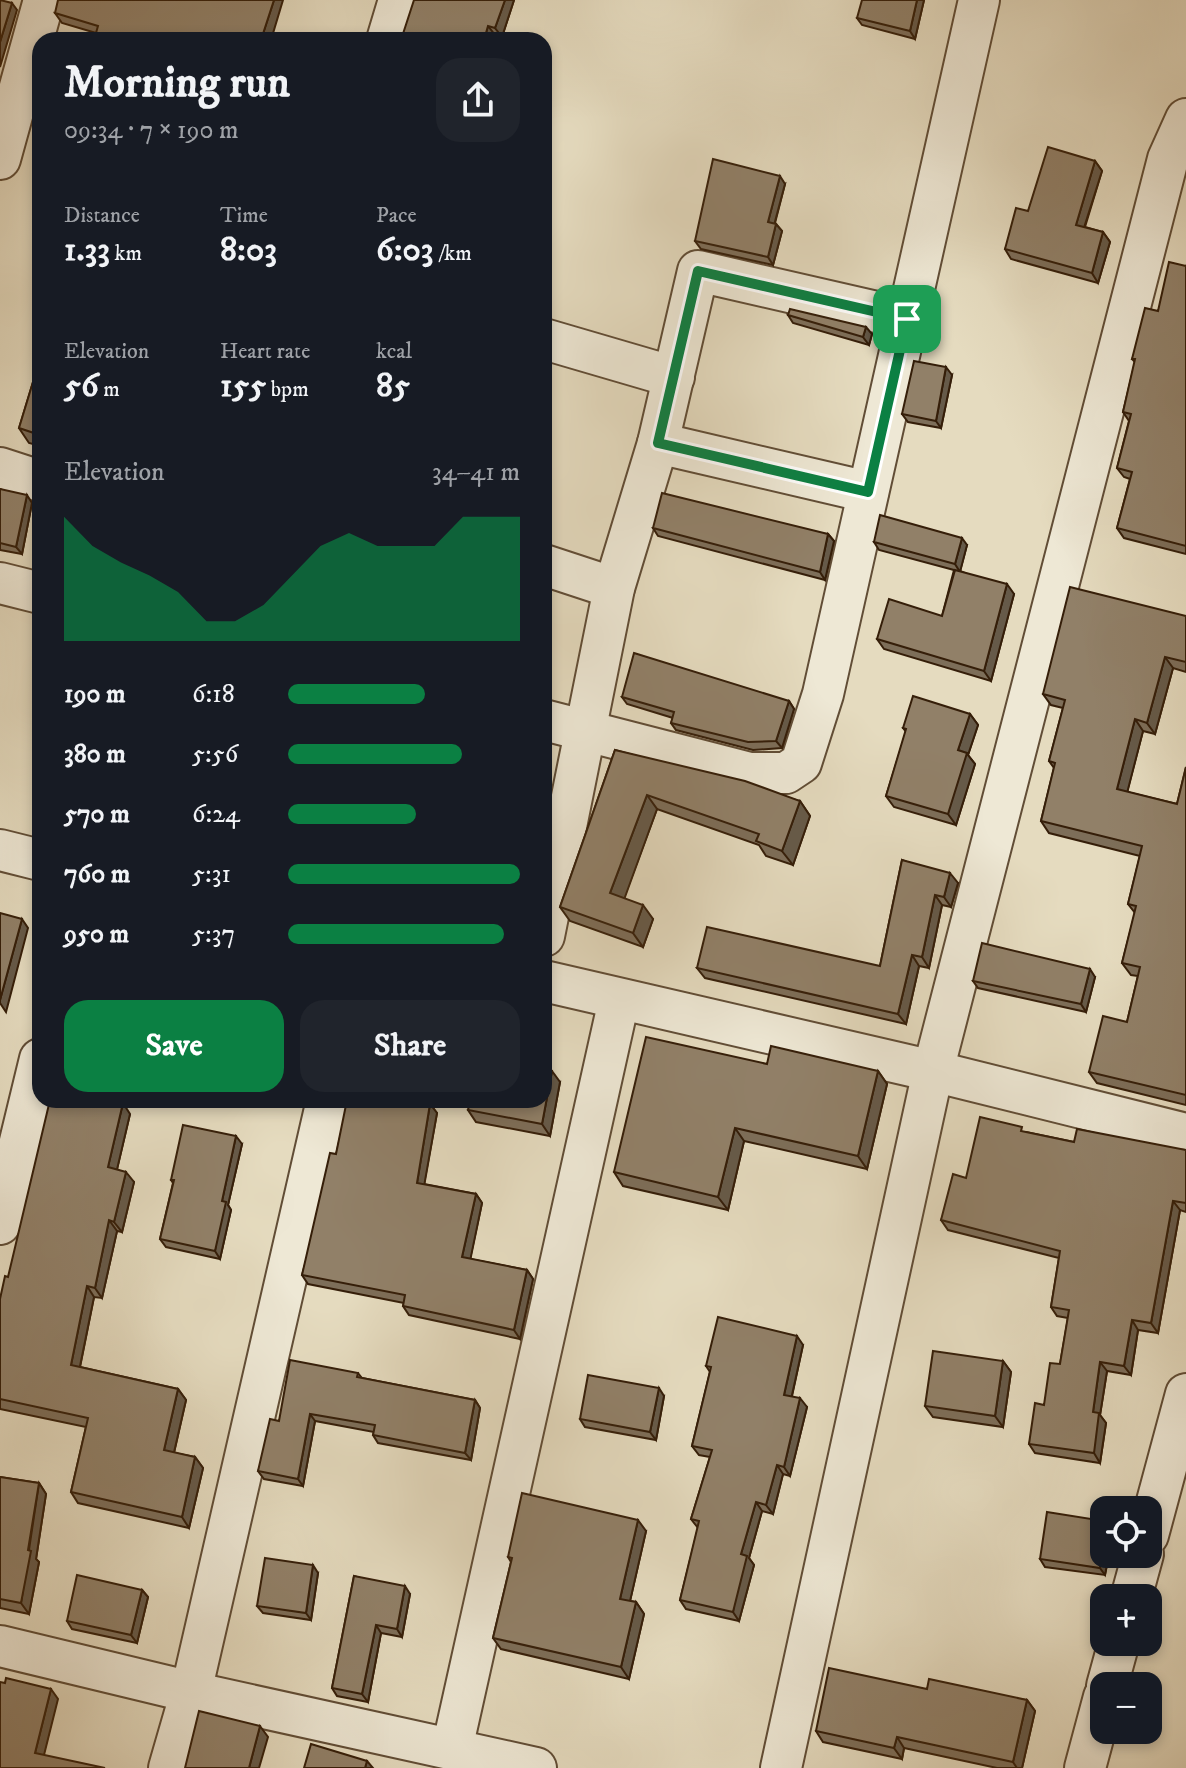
<!DOCTYPE html>
<meta charset="utf-8">
<style>
:root{--surface:#171b24;--page:#20242c;--text:#f1f3f6;--muted:#9ea1a6;--accent:#0b8043}
body{margin:0;font-family:"IM FELL DW Pica",serif;background:var(--page);color:var(--text);height:100vh;display:flex;flex-direction:column;font-size:30px;white-space:nowrap}
*{box-sizing:border-box;margin:0}
p{font-size:26px;color:var(--muted)}
.icon{flex:none;width:44px;height:44px;fill:none;stroke:currentColor;stroke-width:2;stroke-linecap:round;stroke-linejoin:round}
.map{position:relative;flex:1;overflow:hidden}
.sheet{position:absolute;left:32px;top:32px;width:520px;height:1076px;display:flex;flex-direction:column;background:var(--surface);border-radius:24px;box-shadow:0 4px 12px #0003}
.sheet>*{flex:none}
.buttons{position:absolute;left:1090px;top:1496px;display:grid;gap:16px}
.buttons a{display:grid;place-items:center;width:72px;height:72px;border-radius:16px;background:var(--surface);box-shadow:0 4px 12px #0003;font-size:40px}
.pin{position:absolute;display:grid;place-items:center;width:68px;height:68px;color:#fff;margin:-34px;border-radius:16px;box-shadow:0 4px 12px #0006}
.round{display:grid;place-items:center;flex:none;width:84px;height:84px;border-radius:24px;background:var(--page)}
.summary{display:flex;align-items:center;justify-content:space-between;height:136px;padding:0 32px}
h1{font-size:44px;font-weight:700;line-height:60px}
.stats{display:grid;grid-template-columns:repeat(3,1fr);gap:12px;height:136px;padding:8px 32px}
.stats div{display:grid;align-content:center}
.stats b{font-size:34px;font-weight:700}
.stats small{font-size:22px;font-weight:400}
.stats p{font-size:22px}
.chart{height:224px;padding:16px 32px}
.chart p{display:flex;justify-content:space-between}
.chart svg{width:100%;height:144px;margin-top:8px;fill:var(--accent);opacity:.7}
.action{display:flex;gap:16px;margin-top:auto;padding:16px 32px}
.action a{flex:1;height:92px;border-radius:24px;background:var(--accent);color:#fff;font-size:32px;font-weight:700;line-height:92px;text-align:center}
.action a+a{background:var(--page);color:var(--text)}
ul{padding:0 32px;list-style:none;font-size:26px}
li{display:grid;grid-template-columns:128px 96px 1fr;align-items:center;height:60px}
li i{height:20px;border-radius:10px;background:var(--accent)}
.map>svg:first-child{display:block}
.lines{fill:none;stroke-linecap:round;stroke-linejoin:round}
.minor-casing{stroke:#614d36;stroke-width:44}
.minor{stroke:#eee8d5;stroke-width:40}
.wall{fill:#7d6e59;stroke:#351e09;stroke-width:2}
.shaded-wall{fill:#665a49;stroke:#351e09;stroke-width:2}
.building{fill:#918068;stroke:#351e09;stroke-width:2}
.route-casing{stroke:#fff;stroke-width:16}
.route{stroke:#0b8043;stroke-width:10}
</style>
<div class="map">
<svg width="1186" height="1768" viewBox="0 0 1186 1768">
<rect width="100%" height="100%" fill="#e5dbbf"/>
<filter id="stains"><feTurbulence type="fractalNoise" baseFrequency=".0025" numOctaves="4"/><feColorMatrix values="0 0 0 0 .2 0 0 0 0 .09 0 0 0 0 .02 0 0 0 .5 -.17"/></filter>
<radialGradient id="worn" r=".72"><stop offset=".6" stop-color="#630" stop-opacity="0"/><stop offset="1" stop-color="#630" stop-opacity=".3"/></radialGradient>
<g class="lines">
<g class="minor-casing">
<g id="minor">
<polyline points="387,40 399,0"/>
<polyline points="0,159 44,0"/>
<polyline points="544,339 674,377"/>
<polyline points="658,443 868,492"/>
<polyline points="0,468 40,481"/>
<polyline points="544,565 614,588"/>
<polyline points="0,583 40,593"/>
<polyline points="544,720 750,773 786,773 801,763 823,694 979,0"/>
<polyline points="0,850 40,860"/>
<polyline points="544,936 614,588 658,443 698,271 907,319"/>
<polyline points="544,981 933,1071 1186,1134"/>
<polyline points="0,1224 40,1059"/>
<polyline points="1148,1535 1186,1394"/>
<polyline points="1131,1598 1143,1554"/>
<polyline points="0,1646 191,1692 536,1768"/>
<polyline points="1107,1686 1119,1642"/>
<polyline points="452,1749 619,1000"/>
<polyline points="169,1768 191,1692 327,1100"/>
<polyline points="781,1768 933,1071 1168,159 1186,119"/>
<polyline points="1085,1768 1104,1697"/>
</g>
</g>
<use href="#minor" class="minor"/>
</g>
<g class="wall">
<polygon points="414,0 514,0 502,37"/>
<polygon points="924,0 915,39 862,25 857,18"/>
<polygon points="55,13 271,40 94,40 96,33 62,23"/>
<polygon points="1095,161 1102,171 1085,227 1103,232 1110,242 1098,283 1011,259 1005,249 1028,211"/>
<polygon points="785,184 775,223 782,231 773,265 701,249 695,241"/>
<polygon points="1186,266 1186,554 1124,538 1117,528 1130,479 1124,477 1117,468 1129,421 1123,412 1135,362 1132,359 1158,311"/>
<polygon points="788,315 872,334 869,345 793,323"/>
<polygon points="40,359 40,446 29,443 19,428"/>
<polygon points="952,375 941,428 908,422 902,414"/>
<polygon points="0,489 32,503 22,554 0,550"/>
<polygon points="653,528 828,534 834,541 825,580 658,536"/>
<polygon points="874,542 967,545 960,571 1014,594 991,681 884,649 877,639 942,616 954,570 879,550"/>
<polygon points="1186,616 1186,672 1173,668 1155,734 1143,731 1127,792 1177,804 1186,767 1186,1105 1097,1083 1089,1072 1127,1022 1138,976 1131,975 1122,963 1135,913 1128,904 1140,856 1049,833 1041,821 1054,768 1049,761 1063,708 1051,705 1043,694"/>
<polygon points="622,697 789,701 794,709 782,748 753,750 676,730 671,723 673,718 627,704"/>
<polygon points="970,714 978,725 968,755 975,764 956,825 894,807 886,796 906,732 903,728"/>
<polygon points="615,750 800,801 810,816 793,865 766,856 759,845 657,809 624,898 653,919 643,947 570,921 560,907"/>
<polygon points="902,860 958,883 951,907 942,905 929,968 919,966 906,1024 705,978 697,968 880,966"/>
<polygon points="1095,977 1086,1012 978,988 973,981"/>
<polygon points="767,1064 878,1071 887,1084 867,1169 744,1141 728,1210 623,1186 614,1172"/>
<polygon points="560,1082 550,1136 476,1122 468,1110"/>
<polygon points="430,1104 437,1113 424,1184 476,1194 482,1203 470,1259 527,1270 533,1279 520,1339 409,1315 403,1306 404,1303 308,1284 302,1275 336,1154"/>
<polygon points="130,1114 117,1169 134,1182 122,1232 117,1231 102,1298 94,1297 80,1367 178,1389 186,1400 174,1453 195,1457 203,1468 189,1528 78,1503 71,1492 86,1427 0,1409 0,1299 8,1277"/>
<polygon points="1026,1132 1074,1142 1186,1150 1186,1212 1180,1210 1158,1333 1138,1330 1131,1375 1107,1371 1100,1415 1106,1423 1100,1463 1035,1453 1029,1444 1060,1364 1068,1318 1057,1316 1051,1307 1059,1258 948,1230 941,1220 966,1178"/>
<polygon points="242,1144 228,1205 231,1210 220,1259 166,1247 160,1239 173,1183 171,1180"/>
<polygon points="803,1345 792,1396 807,1407 790,1476 783,1474 773,1514 762,1511 749,1558 754,1565 739,1621 686,1609 680,1600 698,1528 691,1519 710,1457 699,1455 692,1446 710,1372 706,1366"/>
<polygon points="1003,1361 1011,1372 1003,1427 933,1417 925,1406"/>
<polygon points="358,1373 362,1378 475,1400 480,1408 471,1460 378,1443 373,1435 374,1432 315,1421 303,1486 264,1479 258,1471 279,1421"/>
<polygon points="664,1396 656,1440 585,1427 580,1419"/>
<polygon points="0,1477 39,1483 46,1494 36,1559 39,1562 29,1614 0,1608"/>
<polygon points="646,1531 630,1601 636,1602 644,1614 629,1679 501,1649 493,1638 511,1562 508,1557"/>
<polygon points="1109,1554 1105,1575 1045,1567 1040,1559"/>
<polygon points="318,1573 311,1620 263,1613 257,1606"/>
<polygon points="354,1576 410,1594 402,1637 381,1633 368,1702 337,1696 332,1688"/>
<polygon points="142,1590 148,1597 137,1643 72,1629 67,1621"/>
<polygon points="927,1689 1027,1700 1035,1711 1022,1768 997,1768 904,1748 902,1759 823,1742 816,1731"/>
</g>
<g class="shaded-wall">
<polygon points="274,0 283,0 271,40 261,40"/>
<polygon points="505,0 514,0 502,37 495,28"/>
<polygon points="917,0 924,0 915,39 910,31"/>
<polygon points="12,3 17,10 0,67 0,42"/>
<polygon points="488,26 495,35 493,40 484,40"/>
<polygon points="1095,161 1102,171 1082,234 1076,225"/>
<polygon points="780,176 785,184 773,229 768,222"/>
<polygon points="776,224 782,231 773,265 768,257"/>
<polygon points="1103,232 1110,242 1098,283 1092,273"/>
<polygon points="866,327 872,334 869,345 863,337"/>
<polygon points="946,367 952,375 941,428 936,421"/>
<polygon points="27,495 32,503 22,554 16,547"/>
<polygon points="828,534 834,541 825,580 820,572"/>
<polygon points="962,538 967,545 960,572 955,564"/>
<polygon points="1007,584 1014,594 991,681 984,671"/>
<polygon points="1165,657 1173,668 1155,734 1147,723"/>
<polygon points="789,701 794,709 782,748 776,741"/>
<polygon points="970,714 978,725 968,755 975,764 956,825 948,814 958,750"/>
<polygon points="1135,719 1143,731 1125,801 1117,789"/>
<polygon points="647,795 657,809 621,908 610,893"/>
<polygon points="800,801 810,816 793,865 782,851"/>
<polygon points="950,873 958,883 951,907 944,897"/>
<polygon points="935,895 942,905 929,968 922,957"/>
<polygon points="643,905 653,919 643,947 633,933"/>
<polygon points="22,919 28,928 6,1012 0,1003 0,1000"/>
<polygon points="912,955 919,966 906,1024 898,1014"/>
<polygon points="1090,969 1095,977 1086,1012 1081,1004"/>
<polygon points="552,1071 560,1082 550,1136 542,1124"/>
<polygon points="878,1071 887,1084 867,1169 858,1156"/>
<polygon points="123,1103 130,1114 115,1178 108,1167"/>
<polygon points="430,1104 437,1113 423,1192 417,1183"/>
<polygon points="735,1128 744,1141 728,1210 718,1197"/>
<polygon points="236,1136 242,1144 228,1205 231,1210 220,1259 215,1251 222,1201"/>
<polygon points="126,1172 134,1182 122,1232 114,1222"/>
<polygon points="476,1194 482,1203 469,1266 462,1257"/>
<polygon points="1173,1201 1180,1210 1158,1333 1151,1323"/>
<polygon points="109,1220 117,1231 102,1298 95,1288"/>
<polygon points="527,1270 533,1279 520,1339 514,1330"/>
<polygon points="87,1286 94,1297 78,1376 71,1365"/>
<polygon points="1132,1320 1138,1330 1131,1375 1124,1366"/>
<polygon points="797,1336 803,1345 790,1404 784,1395"/>
<polygon points="1003,1361 1011,1372 1003,1427 995,1416"/>
<polygon points="1100,1362 1107,1371 1100,1415 1106,1423 1100,1463 1094,1453 1093,1412"/>
<polygon points="659,1388 664,1396 656,1440 650,1432"/>
<polygon points="178,1389 186,1400 172,1461 164,1450"/>
<polygon points="800,1398 807,1407 790,1476 784,1467"/>
<polygon points="475,1400 480,1408 471,1460 465,1453"/>
<polygon points="310,1414 315,1421 303,1486 298,1479"/>
<polygon points="195,1457 203,1468 189,1528 182,1517"/>
<polygon points="777,1465 783,1474 773,1514 766,1505"/>
<polygon points="39,1483 46,1494 36,1559 39,1562 29,1614 21,1603"/>
<polygon points="756,1502 762,1511 749,1558 754,1565 739,1621 733,1612 741,1554"/>
<polygon points="638,1520 646,1531 628,1610 620,1599"/>
<polygon points="1104,1541 1104,1554 1109,1554 1105,1575 1100,1568"/>
<polygon points="313,1565 318,1573 311,1620 306,1613"/>
<polygon points="405,1586 410,1594 402,1637 397,1629"/>
<polygon points="142,1590 148,1597 137,1643 131,1635"/>
<polygon points="636,1602 644,1614 629,1679 621,1667"/>
<polygon points="376,1625 381,1633 368,1702 362,1694"/>
<polygon points="51,1689 58,1699 42,1763 35,1753"/>
<polygon points="1027,1700 1035,1711 1022,1768 1017,1768 1013,1762"/>
<polygon points="260,1726 268,1737 259,1768 249,1768"/>
<polygon points="897,1737 904,1748 902,1759 894,1748"/>
<polygon points="367,1761 373,1768 365,1768"/>
</g>
<g class="building">
<polygon points="0,0 12,3 0,42"/>
<polygon points="58,0 274,0 261,40 156,40 146,37 145,40 94,40 98,26 55,13"/>
<polygon points="414,0 505,0 495,28 488,26 484,40 401,40"/>
<polygon points="862,0 917,0 910,31 857,18"/>
<polygon points="1048,147 1095,161 1076,225 1103,232 1092,273 1005,249 1016,208 1028,211"/>
<polygon points="713,159 780,176 768,222 776,224 768,257 695,241"/>
<polygon points="1169,262 1186,266 1186,546 1117,528 1132,472 1117,468 1131,414 1123,412 1135,359 1132,359 1145,308 1158,311"/>
<polygon points="790,309 866,327 863,337 788,315"/>
<polygon points="40,359 40,435 19,428"/>
<polygon points="914,361 946,367 936,421 902,414"/>
<polygon points="0,489 27,495 16,547 0,543"/>
<polygon points="662,493 828,534 820,572 653,528"/>
<polygon points="880,515 962,538 955,564 874,542"/>
<polygon points="955,570 1007,584 984,671 877,639 889,599 942,616"/>
<polygon points="1070,587 1186,616 1186,662 1165,657 1147,723 1135,719 1117,789 1177,804 1186,767 1186,1095 1089,1072 1103,1016 1127,1022 1140,967 1122,963 1136,906 1128,904 1142,846 1041,821 1055,763 1049,761 1065,700 1043,694"/>
<polygon points="634,653 789,701 776,741 748,742 671,723 674,712 622,697"/>
<polygon points="913,696 970,714 958,750 967,753 948,814 886,796 906,729 903,728"/>
<polygon points="615,750 745,781 800,801 782,851 756,841 759,834 647,795 610,893 643,905 633,933 560,907"/>
<polygon points="902,860 950,873 944,897 935,895 922,957 912,955 898,1014 697,968 707,927 880,966"/>
<polygon points="0,913 22,919 0,1000"/>
<polygon points="982,943 1090,969 1081,1004 973,981"/>
<polygon points="646,1037 767,1064 771,1046 878,1071 858,1156 735,1128 718,1197 614,1172"/>
<polygon points="544,1069 552,1071 542,1124 468,1110 470,1100 544,1100"/>
<polygon points="50,1100 112,1100 123,1103 108,1167 126,1172 114,1222 109,1220 95,1288 87,1286 71,1365 178,1389 164,1450 195,1457 182,1517 71,1492 88,1418 0,1399 0,1299 5,1276 8,1277"/>
<polygon points="347,1100 406,1100 430,1104 417,1183 476,1194 462,1257 527,1270 514,1330 403,1306 405,1295 302,1275 330,1153 336,1154"/>
<polygon points="980,1117 1022,1127 1021,1131 1074,1142 1077,1129 1186,1150 1186,1203 1173,1201 1151,1323 1132,1320 1124,1366 1100,1362 1093,1412 1099,1413 1094,1453 1029,1444 1035,1403 1044,1405 1050,1363 1060,1364 1069,1310 1051,1307 1060,1251 941,1220 953,1174 966,1178"/>
<polygon points="183,1125 236,1136 222,1201 226,1202 215,1251 160,1239 174,1180 171,1180"/>
<polygon points="718,1317 797,1336 784,1395 800,1398 784,1467 777,1465 766,1505 756,1502 741,1554 747,1556 733,1612 680,1600 699,1521 691,1519 712,1450 692,1446 711,1367 706,1366"/>
<polygon points="933,1351 1003,1361 995,1416 925,1406"/>
<polygon points="290,1360 358,1373 357,1377 475,1400 465,1453 373,1435 375,1425 310,1414 298,1479 258,1471 270,1419 279,1421"/>
<polygon points="588,1375 659,1388 650,1432 580,1419"/>
<polygon points="0,1477 39,1483 28,1550 31,1551 21,1603 0,1599"/>
<polygon points="522,1493 638,1520 620,1599 636,1602 621,1667 493,1638 512,1558 508,1557"/>
<polygon points="1047,1512 1104,1521 1104,1541 1100,1568 1040,1559"/>
<polygon points="265,1558 313,1565 306,1613 257,1606"/>
<polygon points="77,1575 142,1590 131,1635 67,1621"/>
<polygon points="354,1576 405,1586 397,1629 376,1625 362,1694 332,1688"/>
<polygon points="829,1668 927,1689 929,1679 1027,1700 1013,1762 897,1737 894,1748 816,1731"/>
<polygon points="6,1678 51,1689 35,1753 105,1768 0,1768 0,1682 5,1683"/>
<polygon points="199,1711 260,1726 249,1768 185,1768"/>
<polygon points="311,1744 367,1761 365,1768 304,1768"/>
</g>
<g class="lines">
<g class="route-casing">
<polygon id="route" points="698,271 907,319 868,492 658,443"/>
</g>
<use href="#route" class="route"/>
</g>
<rect width="100%" height="100%" filter="url(#stains)"/>
<rect width="100%" height="100%" fill="url(#worn)"/>
</svg>
<div class="buttons">
<a><svg class="icon" aria-label="locate" viewBox="0 0 24 24"><circle cx="12" cy="12" r="6"/><path d="M12 2v4M12 18v4M2 12h4M18 12h4"/></svg></a>
<a>+</a>
<a>−</a>
</div>
<div class="pin" style="left:907px;top:319px;background:#1e9e55"><svg class="icon" aria-label="arrive" viewBox="0 0 24 24"><path d="M6 21V4h12l-3 4 3 4H6"/></svg></div>
<section class="sheet">
<div class="summary"><div><h1>Morning run</h1><p>09:34 · 7 × 190 m</p></div><a class="round"><svg class="icon" aria-label="share" viewBox="0 0 24 24"><path d="M12 15V3M7 8l5-5 5 5M5 13v7h14v-7"/></svg></a></div>
<div class="stats">
<div><p>Distance</p><b>1.33<small> km</small></b></div>
<div><p>Time</p><b>8:03</b></div>
<div><p>Pace</p><b>6:03<small> /km</small></b></div>
</div>
<div class="stats">
<div><p>Elevation</p><b>56<small> m</small></b></div>
<div><p>Heart rate</p><b>155<small> bpm</small></b></div>
<div><p>kcal</p><b>85</b></div>
</div>
<div class="chart"><p><span>Elevation</span>34–41 m</p>
<svg viewBox="0 0 160 44" preserveAspectRatio="none"><path d="M0 44V6L10 15L20 20L30 24L40 29L50 38L60 38L70 33L80 24L90 15L100 11L110 15L120 15L130 15L140 6L150 6L160 6V44z"/></svg>
</div>
<ul>
<li><b>190 m</b>6:18<i style="width:59%"></i></li>
<li><b>380 m</b>5:56<i style="width:75%"></i></li>
<li><b>570 m</b>6:24<i style="width:55%"></i></li>
<li><b>760 m</b>5:31<i style="width:100%"></i></li>
<li><b>950 m</b>5:37<i style="width:93%"></i></li>
</ul>
<div class="action"><a>Save</a><a>Share</a></div>
</section>
</div>
